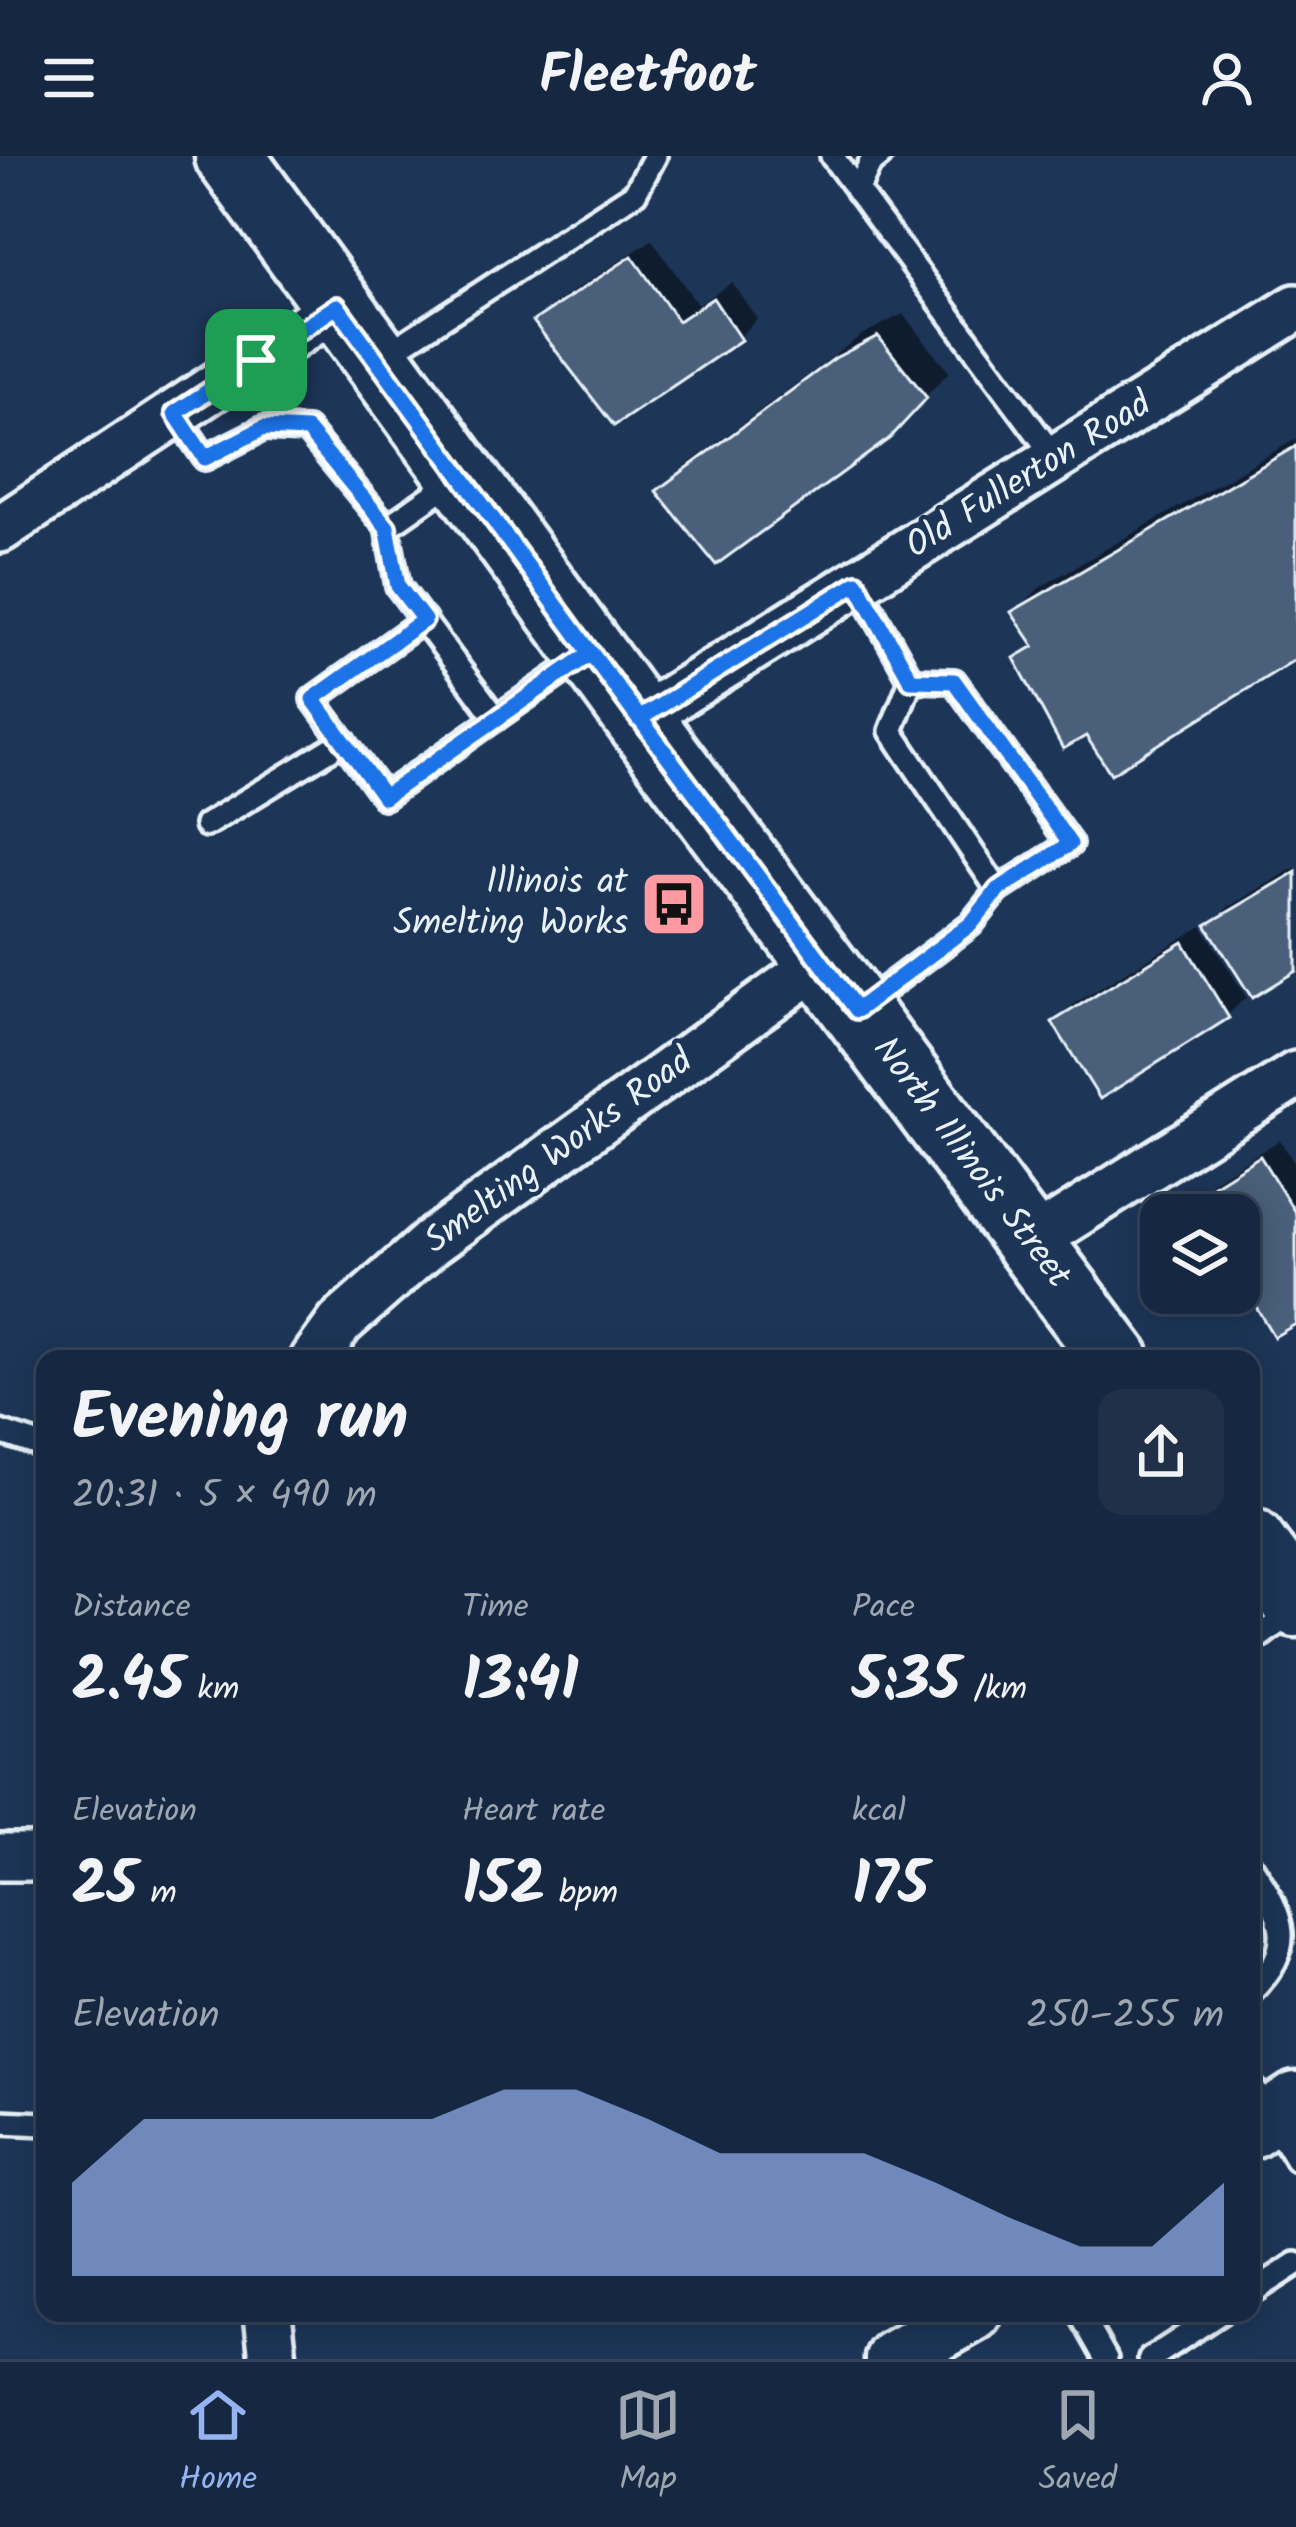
<!DOCTYPE html>
<meta charset="utf-8">
<style>
:root{--surface:#162841;--page:#1f3048;--text:#f1f3f6;--muted:#9ea6b1;--line:#35445a;--accent:#95b2f1}
body{margin:0;font-family:Kalam,sans-serif;background:var(--page);color:var(--text);height:100vh;display:flex;flex-direction:column;font-size:45px;white-space:nowrap}
*{box-sizing:border-box;margin:0}
p{font-size:39px;color:var(--muted)}
.icon{flex:none;width:66px;height:66px;fill:none;stroke:currentColor;stroke-width:2;stroke-linecap:round;stroke-linejoin:round}
.map{position:relative;flex:1;overflow:hidden}
.drawer{position:absolute;left:36px;top:1194px;width:1224px;height:972px;display:flex;flex-direction:column;background:var(--surface);border-radius:24px;box-shadow:0 6px 30px #0003,0 0 0 3px var(--line)}
.drawer>*{flex:none}
.buttons{position:absolute;left:1140px;top:1038px;display:grid;gap:24px}
.buttons a{display:grid;place-items:center;width:120px;height:120px;border-radius:24px;background:var(--surface);box-shadow:0 6px 30px #0003,0 0 0 3px var(--line);font-size:60px}
.pin{position:absolute;display:grid;place-items:center;width:102px;height:102px;color:#fff;margin:-51px;border-radius:24px;box-shadow:0 6px 18px #0006}
.round{display:grid;place-items:center;flex:none;width:126px;height:126px;border-radius:24px;background:var(--page)}
.headline{display:flex;align-items:center;justify-content:space-between;height:204px;padding:0 36px}
h1{font-size:66px;font-weight:600;line-height:90px}
.metrics{display:grid;grid-template-columns:repeat(3,1fr);gap:18px;height:204px;padding:12px 36px}
.metrics div{display:grid;align-content:center}
.metrics b{font-size:60px;font-weight:600}
.metrics small{font-size:33px;font-weight:400}
.metrics p{font-size:33px}
.chart{height:336px;padding:24px 36px}
.chart p{display:flex;justify-content:space-between}
.chart svg{width:100%;height:216px;margin-top:12px;fill:var(--accent);opacity:.7}
header{display:flex;justify-content:space-between;align-items:center;height:156px;padding:0 36px;background:var(--surface);font-size:54px;font-weight:600}
.tab-bar{display:flex;justify-content:space-around;align-items:center;height:168px;border-top:3px solid var(--line);background:var(--surface);font-size:33px;color:var(--muted)}
.tab-bar a{display:grid;justify-items:center;gap:6px}
.tab-bar .on{color:var(--accent)}
.map>svg:first-child{display:block}
.shadow{fill:#0007}
.building{fill:#495e7a;stroke:#e8f1f8;stroke-width:3}
.lines{fill:none;stroke-linecap:round;stroke-linejoin:round}
.service-casing{stroke:#e8f1f8;stroke-width:30}
.minor-casing{stroke:#e8f1f8;stroke-width:54}
.tertiary-casing{stroke:#e8f1f8;stroke-width:63}
.primary-casing{stroke:#e8f1f8;stroke-width:75}
.service{stroke:#1d3557;stroke-width:21}
.minor{stroke:#1d3557;stroke-width:45}
.tertiary{stroke:#1d3557;stroke-width:54}
.primary{stroke:#1d3557;stroke-width:66}
.route-casing{stroke:#fff;stroke-width:24}
.route{stroke:#1a73e8;stroke-width:15}
.labels{text-anchor:middle;dominant-baseline:central;stroke-width:9;stroke-linejoin:round;paint-order:stroke}
.street-label{font-size:36px;fill:#e8f1f8;stroke:#1d3557}
.poi-label{font-size:36px;fill:#e8f1f8;stroke:#1d3557;text-anchor:end}
</style>
<header><svg class="icon" aria-label="menu" viewBox="0 0 24 24"><path d="M4 6h16M4 12h16M4 18h16"/></svg>Fleetfoot<svg class="icon" aria-label="person" viewBox="0 0 24 24"><circle cx="12" cy="8" r="4"/><path d="M4 21q1-7 8-7t8 7"/></svg></header>
<div class="map">
<svg width="1296" height="2203" viewBox="0 0 1296 2203">
<rect width="100%" height="100%" fill="#1d3557"/>
<filter id="ink" filterUnits="userSpaceOnUse"><feTurbulence type="fractalNoise" baseFrequency=".00833" numOctaves="2"/><feDisplacementMap in="SourceGraphic" scale="24" xChannelSelector="R" yChannelSelector="G"/><feConvolveMatrix kernelMatrix="1 2 1 2 8 2 1 2 1" color-interpolation-filters="sRGB"/></filter>
<g filter="url(#ink)">
<g class="shadow">
<polygon points="652,84 698,149 732,126 757,163 739,181 537,165 555,147"/>
<polygon points="903,158 949,216 888,279 660,335 684,311 863,178"/>
<polygon points="1296,283 1296,499 1087,576 1018,502 1035,485 1015,456 1039,432"/>
<polygon points="1296,711 1296,811 1210,770 1228,751"/>
<polygon points="1202,770 1246,841 1227,860 1056,867 1074,848"/>
<polygon points="1280,984 1296,1010 1296,1164 1239,1117 1239,1059 1204,1059 1195,1044 1213,1025"/>
</g>
<g class="building">
<polygon points="632,100 678,165 713,142 741,184 614,270 533,165"/>
<polygon points="878,180 927,242 890,282 716,409 656,335 835,202"/>
<polygon points="1296,290 1296,503 1111,618 1086,580 1063,593 1014,502 1034,490 1011,456"/>
<polygon points="1296,716 1296,815 1252,842 1206,769"/>
<polygon points="1183,786 1229,862 1100,943 1052,866"/>
<polygon points="1260,1000 1296,1058 1296,1168 1274,1181 1239,1122 1239,1059 1201,1059 1191,1043"/>
</g>
<g class="lines">
<g class="service-casing">
<g id="service">
<polyline points="832,0 1056,303"/>
<polyline points="857,35 870,8 880,0"/>
<polyline points="384,200 635,37 655,0"/>
<polyline points="175,257 205,302 264,272 307,274 387,371"/>
<polyline points="456,323 387,371 398,430 496,562 583,502"/>
<polyline points="857,427 911,524 891,575 998,734 971,768 862,850"/>
<polyline points="424,464 313,543 384,641 496,562"/>
<polyline points="911,524 954,525 1070,688 998,734"/>
<polyline points="206,669 344,585"/>
<polyline points="0,1276 45,1291"/>
<polyline points="1251,1487 1294,1455"/>
<path d="M1251,1710c35,54 45,81 0,126"/>
<polyline points="1251,1928 1296,2003"/>
<polyline points="0,1966 45,1968"/>
<polyline points="1251,2137 1296,2108"/>
<polyline points="1080,2157 1106,2203"/>
<polyline points="1150,2203 1220,2157"/>
</g>
</g>
<g class="minor-casing">
<g id="minor">
<polyline points="0,373 337,150"/>
<polyline points="639,563 1296,152"/>
<polyline points="1031,1086 1296,919"/>
<polyline points="314,1203 340,1167 432,1086 821,806"/>
<polyline points="0,1701 45,1701"/>
<polyline points="268,2157 273,2203"/>
</g>
</g>
<g class="tertiary-casing">
<g id="tertiary">
<polyline points="1251,1974 1296,1944"/>
<polyline points="893,2203 974,2157"/>
</g>
</g>
<g class="primary-casing">
<g id="primary">
<polyline points="229,0 639,563 1116,1203"/>
<polyline points="1251,1386 1296,1447"/>
</g>
</g>
<use href="#service" class="service"/>
<use href="#minor" class="minor"/>
<use href="#tertiary" class="tertiary"/>
<use href="#primary" class="primary"/>
</g>
</g>
<g class="lines" filter="url(#ink)">
<g class="route-casing">
<polyline id="route" points="256,204 175,257 205,302 264,272 307,274 387,371 398,430 424,464 313,543 384,641 591,497 857,854 971,768 998,734 1070,688 954,525 911,524 857,427 639,563 337,150 256,204"/>
</g>
<use href="#route" class="route"/>
</g>
<defs>
<g id="bus-square" transform="scale(3.45)"><rect x="-9" y="-9" width="18" height="18" rx="4" fill="#ff9aa2" stroke="#1d3557"/><path d="M-5-6H5V4H4V6H2V4H-2V6H-4V4H-5ZM-3.5-4V0h7V-4ZM-3.5 1.2v1.5H-2V1.2ZM2 1.2v1.5H3.5V1.2Z" fill="#111"/></g>
</defs>
<g fill-rule="evenodd">
<use href="#bus-square" x="674" y="748"/>
</g>
<g class="labels">
<g class="street-label">
<text transform="translate(1029 320) rotate(-32)">Old Fullerton Road</text>
<text transform="translate(559 996) rotate(-36)">Smelting Works Road</text>
<text transform="translate(971 1007) rotate(53)">North Illinois Street</text>
</g>
<g class="poi-label">
<text x="628" y="727">Illinois at<tspan x="628" dy="41">Smelting Works</tspan></text>
</g>
</g>
</svg>
<div class="buttons">
<a><svg class="icon" aria-label="layers" viewBox="0 0 24 24"><path d="M12 4l9 5-9 5-9-5zM3 14l9 5 9-5"/></svg></a>
</div>
<div class="pin" style="left:256px;top:204px;background:#1e9e55"><svg class="icon" aria-label="arrive" viewBox="0 0 24 24"><path d="M6 21V4h12l-3 4 3 4H6"/></svg></div>
<section class="drawer">
<div class="headline"><div><h1>Evening run</h1><p>20:31 · 5 × 490 m</p></div><a class="round"><svg class="icon" aria-label="share" viewBox="0 0 24 24"><path d="M12 15V3M7 8l5-5 5 5M5 13v7h14v-7"/></svg></a></div>
<div class="metrics">
<div><p>Distance</p><b>2.45<small> km</small></b></div>
<div><p>Time</p><b>13:41</b></div>
<div><p>Pace</p><b>5:35<small> /km</small></b></div>
</div>
<div class="metrics">
<div><p>Elevation</p><b>25<small> m</small></b></div>
<div><p>Heart rate</p><b>152<small> bpm</small></b></div>
<div><p>kcal</p><b>175</b></div>
</div>
<div class="chart"><p><span>Elevation</span>250–255 m</p>
<svg viewBox="0 0 160 44" preserveAspectRatio="none"><path d="M0 44V25L10 12L20 12L30 12L40 12L50 12L60 6L70 6L80 12L90 19L100 19L110 19L120 25L130 32L140 38L150 38L160 25V44z"/></svg>
</div>
</section>
</div>
<nav class="tab-bar">
<a class="on"><svg class="icon" aria-label="home" viewBox="0 0 24 24"><path d="M3 11l9-7 9 7M6 9v11h12V9"/></svg>Home</a>
<a><svg class="icon" aria-label="map" viewBox="0 0 24 24"><path d="M3 6l6-2 6 2 6-2v14l-6 2-6-2-6 2zM9 4v14M15 6v14"/></svg>Map</a>
<a><svg class="icon" aria-label="saved" viewBox="0 0 24 24"><path d="M7 4h10v16l-5-4-5 4z"/></svg>Saved</a>
</nav>
